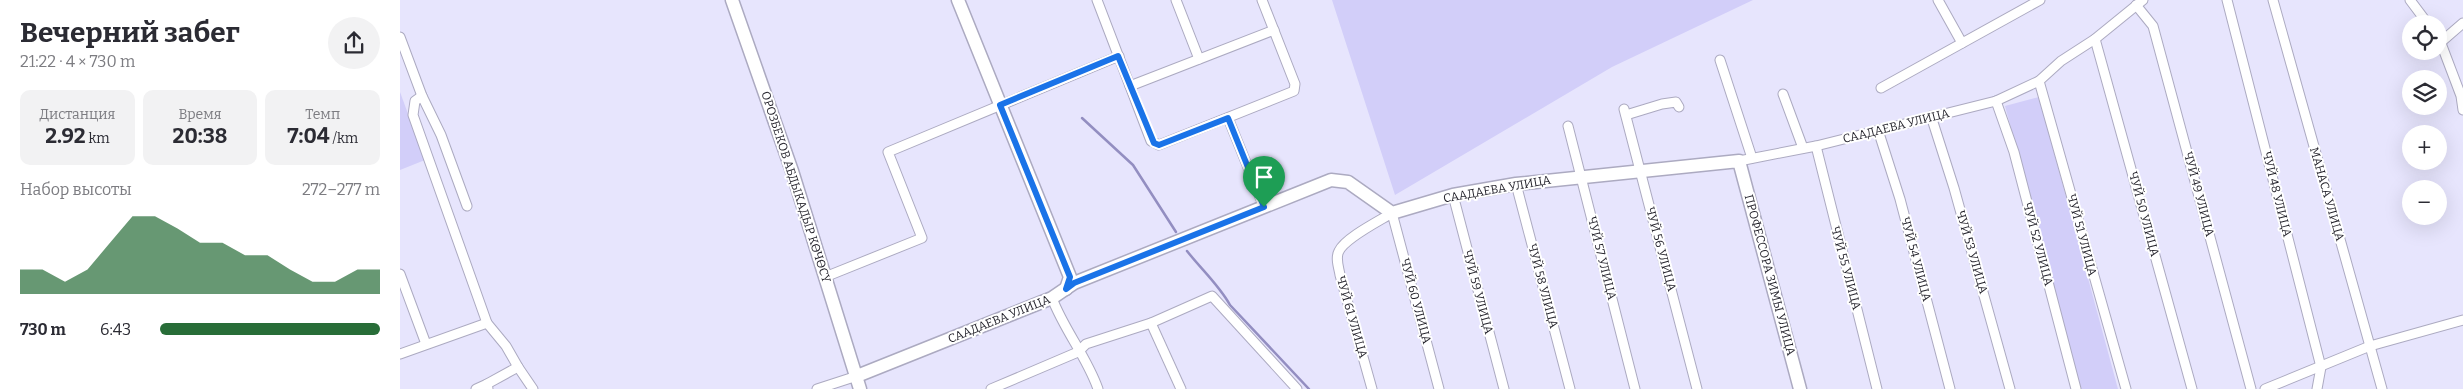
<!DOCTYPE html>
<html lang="ru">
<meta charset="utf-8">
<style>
:root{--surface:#fff;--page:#f2f2f3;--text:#2b2b33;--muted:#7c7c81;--accent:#286d38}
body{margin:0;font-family:Bitter,serif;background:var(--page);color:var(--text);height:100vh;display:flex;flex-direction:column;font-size:19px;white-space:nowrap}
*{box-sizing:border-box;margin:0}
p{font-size:16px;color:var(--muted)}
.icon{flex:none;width:28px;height:28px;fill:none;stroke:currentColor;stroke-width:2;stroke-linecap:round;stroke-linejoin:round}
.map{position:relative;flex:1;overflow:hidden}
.panel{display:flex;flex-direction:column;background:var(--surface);width:400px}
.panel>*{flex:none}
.tools{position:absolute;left:2002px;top:15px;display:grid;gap:10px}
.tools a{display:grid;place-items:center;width:45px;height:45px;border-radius:50%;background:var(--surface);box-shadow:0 5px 20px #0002;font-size:25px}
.pin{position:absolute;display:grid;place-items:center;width:42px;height:42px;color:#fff;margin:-51px -21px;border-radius:50% 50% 50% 0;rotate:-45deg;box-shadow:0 0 5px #0007}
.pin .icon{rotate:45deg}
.round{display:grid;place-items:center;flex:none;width:52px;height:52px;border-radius:26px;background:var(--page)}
.headline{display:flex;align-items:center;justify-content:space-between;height:85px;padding:0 20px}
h1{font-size:28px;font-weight:700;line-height:38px}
.metrics{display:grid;grid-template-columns:repeat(3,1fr);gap:8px;height:85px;padding:5px 20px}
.metrics div{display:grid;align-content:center;border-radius:10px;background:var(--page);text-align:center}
.metrics b{font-size:21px;font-weight:700}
.metrics small{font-size:14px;font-weight:400}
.metrics p{font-size:14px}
.chart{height:140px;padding:10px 20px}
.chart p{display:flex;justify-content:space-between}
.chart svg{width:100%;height:90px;margin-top:5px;fill:var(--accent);opacity:.7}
ul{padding:0 20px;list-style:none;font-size:16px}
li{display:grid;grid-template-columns:80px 60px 1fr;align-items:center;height:38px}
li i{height:12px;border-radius:6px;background:var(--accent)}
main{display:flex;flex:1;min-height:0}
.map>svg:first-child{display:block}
.green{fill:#d2cef9}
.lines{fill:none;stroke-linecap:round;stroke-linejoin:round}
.stream{stroke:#938ec1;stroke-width:2.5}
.street-casing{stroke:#acaac1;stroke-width:11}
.secondary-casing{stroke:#acaac1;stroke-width:15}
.street{stroke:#fff;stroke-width:9}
.secondary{stroke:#fff;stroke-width:12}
.route-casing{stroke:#fff;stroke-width:10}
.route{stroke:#1a73e8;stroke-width:6}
.labels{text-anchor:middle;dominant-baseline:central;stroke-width:4;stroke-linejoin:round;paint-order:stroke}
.street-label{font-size:12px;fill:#201f28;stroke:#fff}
</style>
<main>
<section class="panel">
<div class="headline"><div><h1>Вечерний забег</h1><p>21:22 · 4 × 730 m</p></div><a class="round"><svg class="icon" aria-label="share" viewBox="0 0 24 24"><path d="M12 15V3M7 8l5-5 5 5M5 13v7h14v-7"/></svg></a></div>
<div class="metrics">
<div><p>Дистанция</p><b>2.92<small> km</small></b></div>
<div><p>Время</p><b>20:38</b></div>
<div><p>Темп</p><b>7:04<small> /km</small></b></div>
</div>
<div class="chart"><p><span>Набор высоты</span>272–277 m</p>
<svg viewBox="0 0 160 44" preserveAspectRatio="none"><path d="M0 44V32L10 32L20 38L30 32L40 19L50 6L60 6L70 12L80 19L90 19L100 25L110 25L120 32L130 38L140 38L150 32L160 32V44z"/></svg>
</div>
<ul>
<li><b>730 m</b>6:43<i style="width:100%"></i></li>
</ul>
</section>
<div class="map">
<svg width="2063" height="389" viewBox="0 0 2063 389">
<rect width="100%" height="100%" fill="#e7e5fd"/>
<g class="green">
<polygon points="932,0 1353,0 1212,67 995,195"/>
<polygon points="0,92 25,160 0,170"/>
<polygon points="1639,97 1718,389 1681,389 1605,106"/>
</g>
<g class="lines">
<g class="stream">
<polyline points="682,118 733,165 776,232"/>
<path d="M787,251c14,18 32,34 43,54l79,84"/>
</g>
<g class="street-casing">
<g id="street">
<polyline points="697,0 751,141 759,145 894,91 895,84 862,0"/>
<polyline points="776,0 799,59"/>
<polyline points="1538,0 1562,43"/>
<polyline points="1827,0 1921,367 1917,389"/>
<polyline points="1873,0 1982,389"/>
<polyline points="2010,0 2028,24"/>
<polyline points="1736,5 1753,26 1851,389"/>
<polyline points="0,37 22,96 41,135 67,206"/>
<polyline points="2039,38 2061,96 2063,110"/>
<polyline points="1695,39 1792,389"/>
<polyline points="2041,42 2063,23"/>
<polyline points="1320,60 1352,158"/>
<polyline points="1639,81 1726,389"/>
<polyline points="730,86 874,30"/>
<polyline points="1481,88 1640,0"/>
<polyline points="1383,94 1403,148"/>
<polyline points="22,96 15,101 13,115 87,323 106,346 118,367 87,384"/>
<polyline points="1596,101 1614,152 1676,389"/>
<polyline points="1224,109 1297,389"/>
<polyline points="1226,115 1262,104 1276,102 1279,107"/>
<polyline points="1531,116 1554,188 1610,389"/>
<polyline points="828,118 864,207"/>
<polyline points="1168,126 1235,389"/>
<polyline points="1478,130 1500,199 1550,389"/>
<polyline points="1416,146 1477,389"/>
<polyline points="1339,161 1416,146 1596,101 1639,81 1661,61 1695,39 1743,0"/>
<polyline points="1116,184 1170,389"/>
<polyline points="1053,195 1104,389"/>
<polyline points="0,274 26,344"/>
<polyline points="425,277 522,238 488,152 719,56"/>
<path d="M652,298c12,32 35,59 46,91"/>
<polyline points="751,323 781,389"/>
<polyline points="0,354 87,323"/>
<polyline points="118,367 133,389"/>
<polyline points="76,389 87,384 88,389"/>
<polyline points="417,389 457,376"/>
<polyline points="591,389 678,352 686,344 751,323 812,296 897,389"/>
<path d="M972,389l-32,-114c-1,-7 -5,-17 -1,-24 6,-13 40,-30 53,-38l47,176"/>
<polyline points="1865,389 1970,346 2063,320"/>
</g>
</g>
<g class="secondary-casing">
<g id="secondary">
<polyline points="332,0 392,171 460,389"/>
<polyline points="558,0 670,277 666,289"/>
<polyline points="457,376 652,298 674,283 931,180 948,182 992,213 1053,195 1116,184 1339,161 1400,389"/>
</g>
</g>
<use href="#street" class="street"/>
<use href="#secondary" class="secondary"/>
</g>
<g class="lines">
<g class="route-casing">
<polygon id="route" points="718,56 754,143 759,145 828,118 864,207 674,283 666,289 670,277 600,105"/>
</g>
<use href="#route" class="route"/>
</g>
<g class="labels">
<g class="street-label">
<text transform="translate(1496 126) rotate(-14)">СААДАЕВА УЛИЦА</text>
<text transform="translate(396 187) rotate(72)">ОРОЗБЕКОВ АБДЫКАДЫР КӨЧӨСҮ</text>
<text transform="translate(1097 189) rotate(-10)">СААДАЕВА УЛИЦА</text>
<text transform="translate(1799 194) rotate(75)">ЧУЙ 49 УЛИЦА</text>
<text transform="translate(1877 194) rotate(76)">ЧУЙ 48 УЛИЦА</text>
<text transform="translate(1927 194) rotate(74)">МАНАСА УЛИЦА</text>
<text transform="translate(1744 214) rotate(75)">ЧУЙ 50 УЛИЦА</text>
<text transform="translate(1682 235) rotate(75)">ЧУЙ 51 УЛИЦА</text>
<text transform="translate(1638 244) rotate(75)">ЧУЙ 52 УЛИЦА</text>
<text transform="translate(1261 249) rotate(75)">ЧУЙ 56 УЛИЦА</text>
<text transform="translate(1572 252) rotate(74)">ЧУЙ 53 УЛИЦА</text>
<text transform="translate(1202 258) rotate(76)">ЧУЙ 57 УЛИЦА</text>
<text transform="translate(1516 259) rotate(75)">ЧУЙ 54 УЛИЦА</text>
<text transform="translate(1446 268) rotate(75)">ЧУЙ 55 УЛИЦА</text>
<text transform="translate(1370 275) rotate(75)">ПРОФЕССОРА ЗИМЫ УЛИЦА</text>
<text transform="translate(1143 286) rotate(75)">ЧУЙ 58 УЛИЦА</text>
<text transform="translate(1078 292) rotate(75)">ЧУЙ 59 УЛИЦА</text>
<text transform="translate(1016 301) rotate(75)">ЧУЙ 60 УЛИЦА</text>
<text transform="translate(952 317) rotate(74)">ЧУЙ 61 УЛИЦА</text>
<text transform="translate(599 319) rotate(-22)">СААДАЕВА УЛИЦА</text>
</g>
</g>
</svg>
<div class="tools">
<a><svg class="icon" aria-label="locate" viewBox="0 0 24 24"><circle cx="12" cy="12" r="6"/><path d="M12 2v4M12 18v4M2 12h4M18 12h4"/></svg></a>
<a><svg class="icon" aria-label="layers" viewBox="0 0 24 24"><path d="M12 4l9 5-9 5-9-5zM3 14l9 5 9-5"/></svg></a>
<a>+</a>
<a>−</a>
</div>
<div class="pin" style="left:864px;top:207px;background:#1e9e55"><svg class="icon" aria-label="arrive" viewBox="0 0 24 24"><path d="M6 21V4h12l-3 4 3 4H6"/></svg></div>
</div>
</main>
